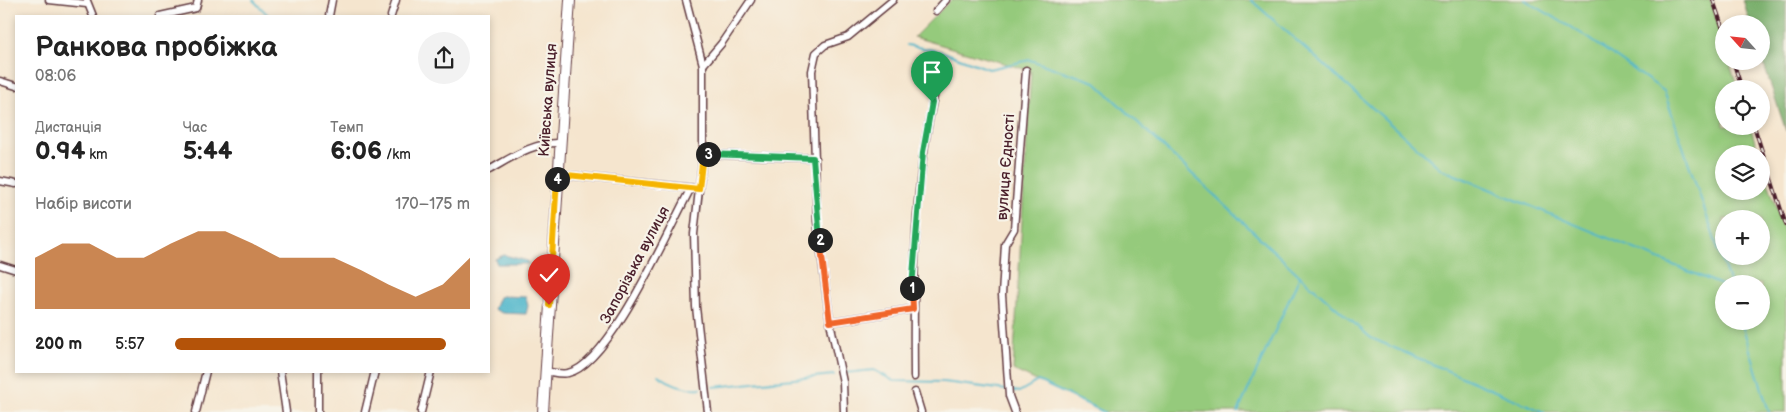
<!DOCTYPE html>
<html lang="uk">
<meta charset="utf-8">
<style>
:root{--surface:#fff;--page:#f2f2f2;--text:#222;--muted:#767676;--accent:#b45309}
body{margin:0;font-family:"Balsamiq Sans",sans-serif;background:var(--page);color:var(--text);height:100vh;display:flex;flex-direction:column;font-size:19px;white-space:nowrap}
*{box-sizing:border-box;margin:0}
p{font-size:16px;color:var(--muted)}
.icon{flex:none;width:28px;height:28px;fill:none;stroke:currentColor;stroke-width:2;stroke-linecap:round;stroke-linejoin:round}
.map{position:relative;flex:1;overflow:hidden}
.sheet{position:absolute;left:15px;top:15px;width:475px;height:358px;display:flex;flex-direction:column;background:var(--surface);border-radius:0px;box-shadow:0 2px 8px #0003}
.sheet>*{flex:none}
.needle{width:32px;rotate:297deg}
.buttons{position:absolute;left:1715px;top:15px;display:grid;gap:10px}
.buttons a{display:grid;place-items:center;width:55px;height:55px;border-radius:50%;background:var(--surface);box-shadow:0 2px 8px #0003;font-size:25px}
.pin{position:absolute;display:grid;place-items:center;width:42px;height:42px;color:#fff;margin:-51px -21px;border-radius:50% 50% 50% 0;rotate:-45deg;box-shadow:0 0 5px #0007}
.pin .icon{rotate:45deg}
.km{position:absolute;width:25px;height:25px;margin:-12px;border-radius:50%;background:#222;color:#fff;font-size:14px;line-height:25px;text-align:center}
.round{display:grid;place-items:center;flex:none;width:52px;height:52px;border-radius:26px;background:var(--page)}
.summary{display:flex;align-items:center;justify-content:space-between;height:85px;padding:0 20px}
h1{font-size:28px;font-weight:800;line-height:38px}
.metrics{display:grid;grid-template-columns:repeat(3,1fr);gap:8px;height:85px;padding:5px 20px}
.metrics div{display:grid;align-content:center}
.metrics b{font-size:25px;font-weight:800}
.metrics small{font-size:14px;font-weight:400}
.metrics p{font-size:14px}
.chart{height:140px;padding:10px 20px}
.chart p{display:flex;justify-content:space-between}
.chart svg{width:100%;height:90px;margin-top:5px;fill:var(--accent);opacity:.7}
ul{padding:0 20px;list-style:none;font-size:16px}
li{display:grid;grid-template-columns:80px 60px 1fr;align-items:center;height:38px}
li i{height:12px;border-radius:6px;background:var(--accent)}
.map>svg:first-child{display:block}
.green{fill:#95ca7b;stroke:#707453;fill-rule:evenodd}
.forest{fill:#78ae6b;stroke:#61664b}
.water{fill:#4db6cb;stroke:#4c6a7b}
.lines{fill:none;stroke-linecap:round;stroke-linejoin:round}
.stream{stroke:#4db6cb;stroke-width:2}
.minor-casing{stroke:#643d43;stroke-width:9}
.primary-casing{stroke:#643d43;stroke-width:12}
.minor{stroke:#fff;stroke-width:6}
.primary{stroke:#fff;stroke-width:10}
.rail-casing{stroke:#4a1f2b;stroke-width:4}
.rail{stroke:#f7f3e8;stroke-width:2;stroke-dasharray:5.5;stroke-linecap:butt}
.split-1-casing{stroke:#fff;stroke-width:10}
.split-2-casing{stroke:#fff;stroke-width:10}
.split-3-casing{stroke:#fff;stroke-width:10}
.split-4-casing{stroke:#fff;stroke-width:10}
.split-5-casing{stroke:#fff;stroke-width:10}
.split-1{stroke:#22a559;stroke-width:6}
.split-2{stroke:#f0652b;stroke-width:6}
.split-3{stroke:#22a559;stroke-width:6}
.split-4{stroke:#f5b400;stroke-width:6}
.split-5{stroke:#f5b400;stroke-width:6}
.labels{text-anchor:middle;dominant-baseline:central;stroke-width:4.5;stroke-linejoin:round;paint-order:stroke}
.street-label{font-size:15px;fill:#4a1f2b;stroke:#f7f3e8}
</style>
<div class="map">
<svg width="1786" height="412" viewBox="0 0 1786 412">
<rect width="100%" height="100%" fill="#f7f3e8"/>
<filter id="ink" filterUnits="userSpaceOnUse"><feTurbulence type="fractalNoise" baseFrequency=".02" numOctaves="2"/><feDisplacementMap in="SourceGraphic" scale="10" xChannelSelector="R" yChannelSelector="G"/><feConvolveMatrix kernelMatrix="1 2 1 2 8 2 1 2 1" color-interpolation-filters="sRGB"/></filter>
<filter id="wash" filterUnits="userSpaceOnUse"><feTurbulence type="fractalNoise" baseFrequency=".0096" numOctaves="4" result="noise"/><feDisplacementMap in="SourceGraphic" scale="20" xChannelSelector="R" yChannelSelector="G"/><feGaussianBlur stdDeviation="1.12" result="paint"/><feColorMatrix in="noise" values="0 0 0 0 0 0 0 0 0 0 0 0 0 0 0 0 0 1.4 0 .05"/><feComposite in="paint" operator="in"/></filter>
<g filter="url(#wash)">
<rect width="100%" height="100%" fill="#f5e5ce"/>
<path class="green" d="M951,0h759l14,44v17h5l9,28h-14v37h26l9,28h-35v37h37v-31l25,77v175h-682l-91,-42 18,-299 -117,-34zM1724,219h37v37h-37zM1724,284h37v37h-37z"/>
<polygon class="forest" points="1743,0 1786,0 1786,131 1761,56 1761,24 1750,24"/>
<g class="water">
<polygon points="504,255 528,261 528,264 497,264 495,259"/>
<polygon points="503,296 526,297 528,306 526,314 502,313 494,309 499,297"/>
</g>
<g class="lines">
<g class="stream">
<polyline points="253,0 269,16"/>
<polyline points="1251,0 1441,169 1724,286"/>
<polyline points="1525,0 1587,37 1664,91 1730,284"/>
<polyline points="907,45 943,52 989,69 1030,60 1095,82 1300,276 1371,338 1544,412"/>
<polyline points="1741,321 1769,412"/>
<polyline points="845,373 874,370 894,381 944,382 1006,390"/>
<path d="M658,375c13,9 27,15 43,13"/>
<polyline points="713,387 834,375"/>
<polyline points="1010,390 1019,392 1038,381 1104,412"/>
<polyline points="1238,412 1300,276"/>
</g>
</g>
</g>
<g filter="url(#ink)">
<g class="lines">
<g class="minor-casing">
<g id="minor">
<polyline points="49,0 87,4"/>
<polyline points="686,0 703,65 703,154 694,234 696,307 708,412"/>
<polyline points="87,1 93,16"/>
<polyline points="936,11 946,0"/>
<polyline points="160,16 196,8 198,0"/>
<polyline points="329,16 332,0"/>
<polyline points="391,16 396,0"/>
<polyline points="703,65 721,44 751,0"/>
<polyline points="0,81 16,86"/>
<polyline points="703,154 813,158"/>
<path d="M489,170c22,-12 44,-28 71,-27"/>
<polyline points="557,174 693,188"/>
<polyline points="0,181 16,184"/>
<polyline points="0,265 16,270"/>
<polyline points="830,322 913,309"/>
<polyline points="280,371 286,412"/>
<path d="M545,371c7,1 16,4 23,2 42,-8 102,-147 123,-185"/>
<path d="M914,377c-1,-105 -1,-211 28,-312"/>
<polyline points="915,392 921,412"/>
<polyline points="196,412 206,371"/>
<polyline points="318,412 318,371"/>
<polyline points="365,412 375,371"/>
<polyline points="421,412 431,371"/>
<polyline points="844,412 843,382 830,322 817,221 812,71 816,53 825,45 848,37 893,0"/>
<polyline points="1015,412 1009,396 1002,295 1005,244 1014,229 1026,70"/>
</g>
</g>
<g class="primary-casing">
<polyline id="primary" points="543,412 570,0"/>
</g>
<use href="#minor" class="minor"/>
<use href="#primary" class="primary"/>
<g class="rail-casing">
<g id="rail">
<polyline points="1713,0 1724,32"/>
<polyline points="1733,61 1742,89"/>
<polyline points="1754,126 1786,225"/>
</g>
</g>
<use href="#rail" class="rail"/>
</g>
</g>
<g class="lines" filter="url(#ink)">
<g class="split-1-casing">
<polyline id="split-1" points="912,288 923,152 932,102"/>
</g>
<g class="split-2-casing">
<polyline id="split-2" points="820,240 830,322 913,309 912,288"/>
</g>
<g class="split-3-casing">
<polyline id="split-3" points="708,154 813,158 820,240"/>
</g>
<g class="split-4-casing">
<polyline id="split-4" points="557,179 558,174 699,189 703,154 708,154"/>
</g>
<g class="split-5-casing">
<polyline id="split-5" points="549,305 557,179"/>
</g>
<use href="#split-1" class="split-1"/>
<use href="#split-2" class="split-2"/>
<use href="#split-3" class="split-3"/>
<use href="#split-4" class="split-4"/>
<use href="#split-5" class="split-5"/>
</g>
<g class="labels">
<g class="street-label">
<text transform="translate(548 100) rotate(-86)">Київська вулиця</text>
<text transform="translate(1006 167) rotate(-86)">вулиця Єдності</text>
<text transform="translate(635 265) rotate(-62)">Запорізька вулиця</text>
</g>
</g>
</svg>
<div class="buttons">
<a><svg class="needle" viewBox="-14 -14 28 28"><path d="M0-13l5 13h-10z" fill="#e53935"/><path d="M0 13l5-13h-10z" fill="#767676"/></svg></a>
<a><svg class="icon" aria-label="locate" viewBox="0 0 24 24"><circle cx="12" cy="12" r="6"/><path d="M12 2v4M12 18v4M2 12h4M18 12h4"/></svg></a>
<a><svg class="icon" aria-label="layers" viewBox="0 0 24 24"><path d="M12 4l9 5-9 5-9-5zM3 14l9 5 9-5"/></svg></a>
<a>+</a>
<a>−</a>
</div>
<div class="pin" style="left:932px;top:102px;background:#1e9e55"><svg class="icon" aria-label="arrive" viewBox="0 0 24 24"><path d="M6 21V4h12l-3 4 3 4H6"/></svg></div>
<div class="pin" style="left:549px;top:305px;background:#d93025"><svg class="icon" aria-label="check" viewBox="0 0 24 24"><path d="M5 12l5 5 9-10"/></svg></div>
<b class="km" style="left:912px;top:288px">1</b>
<b class="km" style="left:820px;top:240px">2</b>
<b class="km" style="left:708px;top:154px">3</b>
<b class="km" style="left:557px;top:179px">4</b>
<section class="sheet">
<div class="summary"><div><h1>Ранкова пробіжка</h1><p>08:06</p></div><a class="round"><svg class="icon" aria-label="share" viewBox="0 0 24 24"><path d="M12 15V3M7 8l5-5 5 5M5 13v7h14v-7"/></svg></a></div>
<div class="metrics">
<div><p>Дистанція</p><b>0.94<small> km</small></b></div>
<div><p>Час</p><b>5:44</b></div>
<div><p>Темп</p><b>6:06<small> /km</small></b></div>
</div>
<div class="chart"><p><span>Набір висоти</span>170–175 m</p>
<svg viewBox="0 0 160 44" preserveAspectRatio="none"><path d="M0 44V19L10 12L20 12L30 19L40 19L50 12L60 6L70 6L80 12L90 19L100 19L110 19L120 25L130 32L140 38L150 32L160 19V44z"/></svg>
</div>
<ul>
<li><b>200 m</b>5:57<i style="width:92%"></i></li>
</ul>
</section>
</div>
